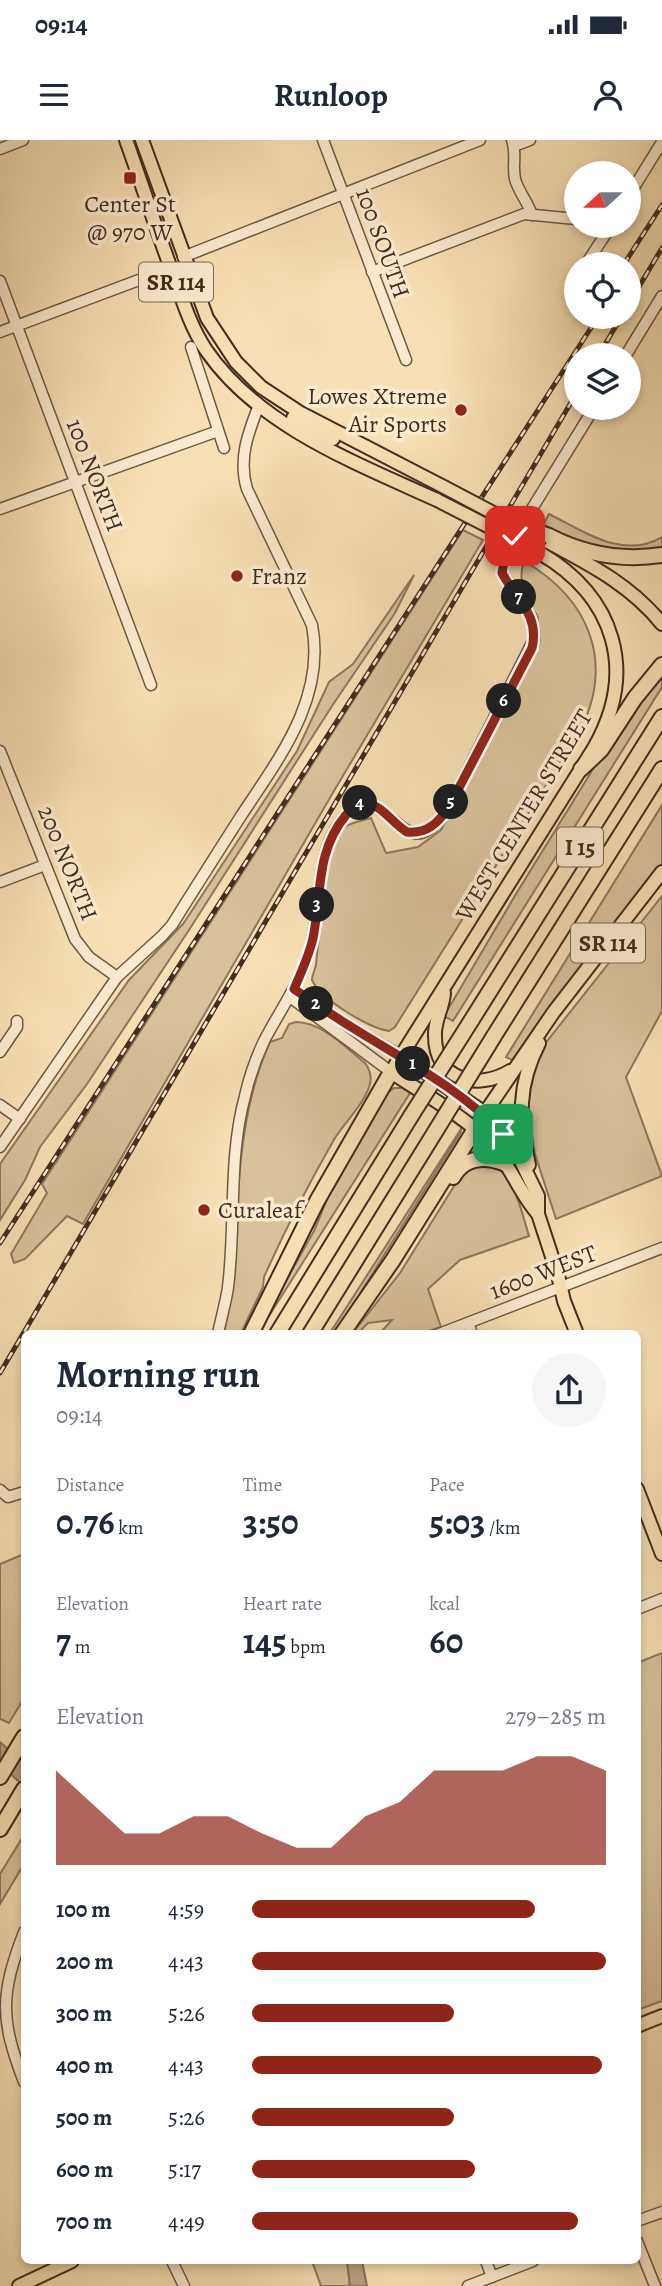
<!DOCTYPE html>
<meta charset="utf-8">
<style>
:root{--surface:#fff;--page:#f6f6f7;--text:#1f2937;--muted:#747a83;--accent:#8f2418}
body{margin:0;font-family:Alegreya,serif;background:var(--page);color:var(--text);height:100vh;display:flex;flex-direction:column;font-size:26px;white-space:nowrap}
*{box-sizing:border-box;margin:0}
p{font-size:23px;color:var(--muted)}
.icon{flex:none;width:38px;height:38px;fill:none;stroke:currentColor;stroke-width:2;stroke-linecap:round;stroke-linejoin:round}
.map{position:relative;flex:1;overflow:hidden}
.details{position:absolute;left:21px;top:1190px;width:620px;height:934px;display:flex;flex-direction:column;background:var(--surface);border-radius:10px;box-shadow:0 4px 10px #0003}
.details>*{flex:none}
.needle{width:46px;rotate:249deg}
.fabs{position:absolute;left:564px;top:21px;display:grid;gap:14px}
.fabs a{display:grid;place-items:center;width:77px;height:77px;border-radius:50%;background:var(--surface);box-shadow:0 4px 10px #0003;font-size:35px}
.pin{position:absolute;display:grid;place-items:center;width:60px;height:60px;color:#fff;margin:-30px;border-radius:14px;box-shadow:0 4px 10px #0006}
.km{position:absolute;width:35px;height:35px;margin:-18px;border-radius:50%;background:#222;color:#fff;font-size:19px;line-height:35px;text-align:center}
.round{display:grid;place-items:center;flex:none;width:74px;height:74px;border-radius:37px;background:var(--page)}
.head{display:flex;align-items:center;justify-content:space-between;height:119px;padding:0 35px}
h1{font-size:38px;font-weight:600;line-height:52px}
.stats{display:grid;grid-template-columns:repeat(3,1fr);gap:10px;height:119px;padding:7px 35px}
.stats div{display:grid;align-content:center}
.stats b{font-size:35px;font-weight:600}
.stats small{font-size:19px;font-weight:400}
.stats p{font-size:19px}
.chart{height:196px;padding:14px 35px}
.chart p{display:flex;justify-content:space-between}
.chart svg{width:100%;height:126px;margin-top:7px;fill:var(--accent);opacity:.7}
ul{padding:0 35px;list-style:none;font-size:23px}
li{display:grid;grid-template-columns:112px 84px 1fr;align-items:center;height:52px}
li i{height:18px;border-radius:9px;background:var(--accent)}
.status{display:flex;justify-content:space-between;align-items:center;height:49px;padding:0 35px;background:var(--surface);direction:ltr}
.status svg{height:19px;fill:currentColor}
header{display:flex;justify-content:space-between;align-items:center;height:91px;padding:0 35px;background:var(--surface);font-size:32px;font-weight:600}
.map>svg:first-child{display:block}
.green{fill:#d8c29a;stroke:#8c785c;stroke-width:2}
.water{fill:#b9a380;stroke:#897458;stroke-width:2}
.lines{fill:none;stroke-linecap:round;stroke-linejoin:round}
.minor-casing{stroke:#6e5a42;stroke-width:13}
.major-casing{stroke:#402e1d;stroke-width:16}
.highway-casing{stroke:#402e1d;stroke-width:18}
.minor{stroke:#faebce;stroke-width:10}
.major{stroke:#f7e0b3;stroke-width:12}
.highway{stroke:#f7e0b3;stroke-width:14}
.rail-casing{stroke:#402e1d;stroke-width:5}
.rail{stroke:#faebce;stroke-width:2.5;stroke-dasharray:8;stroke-linecap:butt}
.major-bridge-casing{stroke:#402e1d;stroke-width:16;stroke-linecap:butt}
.highway-bridge-casing{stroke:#402e1d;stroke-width:18;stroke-linecap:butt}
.major-bridge{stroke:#f7e0b3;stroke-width:12}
.highway-bridge{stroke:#f7e0b3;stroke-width:14}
.route-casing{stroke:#fff;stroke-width:14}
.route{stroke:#8f2418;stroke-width:9}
.poi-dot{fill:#8f2418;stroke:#faebce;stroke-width:2.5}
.labels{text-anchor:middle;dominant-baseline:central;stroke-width:7;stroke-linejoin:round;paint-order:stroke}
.shield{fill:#faebce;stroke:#786752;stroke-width:2}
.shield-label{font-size:23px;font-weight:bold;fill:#402e1d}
.poi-label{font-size:24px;fill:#402e1d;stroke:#faebce;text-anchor:start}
.street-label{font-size:24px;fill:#402e1d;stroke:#faebce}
</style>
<div class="status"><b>09:14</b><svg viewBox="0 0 49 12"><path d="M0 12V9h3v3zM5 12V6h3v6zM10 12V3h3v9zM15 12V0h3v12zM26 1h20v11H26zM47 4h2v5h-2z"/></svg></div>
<header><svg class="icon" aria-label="menu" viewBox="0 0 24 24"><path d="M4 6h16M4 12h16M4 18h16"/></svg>Runloop<svg class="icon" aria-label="person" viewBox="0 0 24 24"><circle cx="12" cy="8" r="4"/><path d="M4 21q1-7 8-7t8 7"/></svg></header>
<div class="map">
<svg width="662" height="2146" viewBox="0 0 662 2146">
<rect width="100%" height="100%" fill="#f7e0b3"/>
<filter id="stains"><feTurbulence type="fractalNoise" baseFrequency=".00286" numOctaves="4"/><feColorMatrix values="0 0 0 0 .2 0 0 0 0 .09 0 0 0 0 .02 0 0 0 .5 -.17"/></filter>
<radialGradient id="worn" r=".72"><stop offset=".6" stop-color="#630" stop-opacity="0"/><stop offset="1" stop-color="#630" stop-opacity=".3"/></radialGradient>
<g class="green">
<path d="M549,374c36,18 74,46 113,23v11c-42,12 -82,-6 -120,-21z"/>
<polygon points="463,390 483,400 331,656 83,1084 67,1076 25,1119 14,1123 11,1114 47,1053 42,1044"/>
<path d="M524,421c65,38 91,100 56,170l-185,296 -6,4c-20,-3 -69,-32 -77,-51 0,-6 3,-10 4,-15 1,-11 2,-22 4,-33 5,-30 -1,-78 20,-101 7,-8 21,-10 31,-13l15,35 32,-6 23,-17 98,-184c7,-36 -27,-49 -15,-85z"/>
<polygon points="414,435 395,473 332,566 189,790 87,944 40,1007 25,1040 0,1080 0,1024 129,840 183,784 297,611 329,542 353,524"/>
<polygon points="662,532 662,547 453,881 444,876 516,754 606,608"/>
<polygon points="662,665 662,724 553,863 512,920 506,917"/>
<polygon points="662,756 662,871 626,937 662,1036 556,1079 535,1014 529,974 526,973 530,936 544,905"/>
<path d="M296,882c26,0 50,26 69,41 5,7 7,13 5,21 -5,19 -24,37 -35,54 -26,45 -50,92 -71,139l-1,10 -22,46 -17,1c18,-97 5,-202 46,-292l12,-4 7,-14z"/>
<polygon points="394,948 402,948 410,953 269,1176 267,1175 314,1091 333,1045 386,954"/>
<polygon points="461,989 461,992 346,1176 333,1193 330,1193"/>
<path d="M478,1024c5,1 12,1 17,3 19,7 28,50 34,69l-69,24 -32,29 13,38 -19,6h-42l12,-13 -24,3 -10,10 -6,1 48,-61 61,-98z"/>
<polygon points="24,1414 24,1558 9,1583 0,1579 0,1424"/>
<polygon points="662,1513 662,1861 637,1870 637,1523"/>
<polygon points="24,1695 24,1724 0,1764 0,1734"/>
<polygon points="312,2121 347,2121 350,2146 321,2146"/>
</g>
<g class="water">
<polygon points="0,1602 24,1623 24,1646 0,1625"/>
<polygon points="347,2121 362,2121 367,2146 350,2146"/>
</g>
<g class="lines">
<g class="minor-casing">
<g id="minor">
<polyline points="323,0 406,220"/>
<path d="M512,0c5,14 0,25 3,39 3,12 13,23 17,36"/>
<polyline points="514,6 530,0"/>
<polyline points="0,9 23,0"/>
<polyline points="628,57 662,2"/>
<polyline points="183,117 480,0"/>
<polyline points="586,124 611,86"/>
<polyline points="372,132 524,74 576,79"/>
<polyline points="0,141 151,545"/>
<polyline points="0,192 171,128"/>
<polyline points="191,207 224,308"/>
<polyline points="626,215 662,156"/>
<polyline points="0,369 218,291"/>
<polyline points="0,611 75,799 89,817 117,837"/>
<polyline points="0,742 45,725"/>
<polyline points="294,849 354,889 401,916"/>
<polyline points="290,857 391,932"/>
<polyline points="0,912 17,887 17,881"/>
<polyline points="0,965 20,979"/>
<path d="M0,1007l117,-170 45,-41 10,-11c23,-37 46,-73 69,-109 38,-58 85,-117 71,-191l-65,-136c-9,-30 1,-56 12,-84"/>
<polyline points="468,1183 472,1194"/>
<path d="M218,1194c3,-16 8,-32 10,-47 8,-63 0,-129 17,-191 4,-18 11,-38 19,-55 17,-33 40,-63 48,-100 11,-48 1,-104 46,-137h13c32,17 43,55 78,3l85,-168 -2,-21 -30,-45 4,-22 88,-143"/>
<polyline points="439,1194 662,1108"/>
<polyline points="0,1350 8,1357 24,1352"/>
<polyline points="637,1469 662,1459"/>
<path d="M24,1792c-24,63 -24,87 0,150"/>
<polyline points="637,2081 662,2072"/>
<polyline points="637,2101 655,2146"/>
<polyline points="172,2121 184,2146"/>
<polyline points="486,2121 492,2137"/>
<polyline points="468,2146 533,2121"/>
</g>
</g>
<g class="major-casing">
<g id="major">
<path d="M126,0c17,47 32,95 50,142 8,23 16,47 30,68 52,76 150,113 231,150"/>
<polyline points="142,0 207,178 236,222 261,247 299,272 444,347"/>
<polyline points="293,278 333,299"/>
<path d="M546,401c43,23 85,44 116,83"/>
<path d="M444,853c-1,15 -10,28 -9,43 0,44 42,55 75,35"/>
<polyline points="401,916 485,973 518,1015 538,1056 538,1074 558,1135 564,1161 577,1194"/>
<polyline points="480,980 553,873 662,732"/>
<path d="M529,1025c-10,-46 -12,-79 10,-122"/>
<path d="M538,1074c-18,-20 -27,-47 -45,-68 -25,-28 -71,-53 -102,-74l203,-324c44,-77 21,-151 -54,-195"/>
<polyline points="637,1349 662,1414"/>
<polyline points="637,1886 662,1876"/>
<polyline points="19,2146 72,2121"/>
</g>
</g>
<g class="highway-casing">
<g id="highway">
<path d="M549,396c35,18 74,25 113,19"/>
<polyline points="581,629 601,610 635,558 662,525"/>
<polyline points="471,881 662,577"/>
<polyline points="494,896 662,629"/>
<path d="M453,1037c12,-21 33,-21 53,-13"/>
<polyline points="251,1194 317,1061 391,932"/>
<polyline points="277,1194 411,976"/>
<polyline points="310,1194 435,992"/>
<polyline points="342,1194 393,1120 475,989"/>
<polyline points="0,1637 24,1597"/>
<polyline points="0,1689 24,1649"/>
</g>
</g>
<use href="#minor" class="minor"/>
<use href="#major" class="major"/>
<use href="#highway" class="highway"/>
<g class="rail-casing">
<g id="rail">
<polyline points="624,124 662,65"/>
<polyline points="628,165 662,108"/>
<polyline points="599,215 621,177"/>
<polyline points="0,1103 598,177"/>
<polyline points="0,1233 576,254"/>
</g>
</g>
<use href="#rail" class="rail"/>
<g class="major-bridge-casing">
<g id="major-bridge">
<polyline points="444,347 518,386"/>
<polyline points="437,360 540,413"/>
</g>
</g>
<g class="highway-bridge-casing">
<g id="highway-bridge">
<polyline points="509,381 549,396"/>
<polyline points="411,976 471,881"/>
<polyline points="435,992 494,896"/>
</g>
</g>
<use href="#major-bridge" class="major-bridge"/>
<use href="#highway-bridge" class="highway-bridge"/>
</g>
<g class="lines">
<g class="route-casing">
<path id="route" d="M503,994c-42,-45 -99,-74 -150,-106 -20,-12 -40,-26 -59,-39 7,-16 15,-33 19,-51 9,-43 2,-86 33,-123 4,-5 10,-12 17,-12 17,-1 30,21 44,29 20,2 31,-9 42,-25l83,-159c8,-33 -16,-49 -30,-75l4,-22 9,-15"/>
</g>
<use href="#route" class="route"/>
</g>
<g class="poi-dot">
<rect x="123" y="31" width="14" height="14" rx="3.5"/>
<circle cx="461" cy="270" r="7"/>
<circle cx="237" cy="436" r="7"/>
<circle cx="204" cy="1070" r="7"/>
</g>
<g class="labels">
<g class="shield">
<rect x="139" y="122.5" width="74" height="39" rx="5"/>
<rect x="557" y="687.5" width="46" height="39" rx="5"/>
<rect x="571" y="783.5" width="74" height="39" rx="5"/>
</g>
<g class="shield-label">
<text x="176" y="142">SR 114</text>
<text x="580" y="707">I 15</text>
<text x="608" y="803">SR 114</text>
</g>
<g class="poi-label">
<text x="130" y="64" text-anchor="middle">Center St<tspan x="130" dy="28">@ 970 W</tspan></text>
<text x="447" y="256" text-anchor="end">Lowes Xtreme<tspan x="447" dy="28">Air Sports</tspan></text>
<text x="251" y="436">Franz</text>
<text x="218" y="1070">Curaleaf</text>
</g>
<g class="street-label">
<text transform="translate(383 103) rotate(70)">100 SOUTH</text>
<text transform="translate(95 335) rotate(69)">100 NORTH</text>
<text transform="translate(524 675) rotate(-59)">WEST CENTER STREET</text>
<text transform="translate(68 723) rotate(68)">200 NORTH</text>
<text transform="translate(543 1132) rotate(-21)">1600 WEST</text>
</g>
</g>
<rect width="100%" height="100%" filter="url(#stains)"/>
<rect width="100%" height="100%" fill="url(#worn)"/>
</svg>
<div class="fabs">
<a><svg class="needle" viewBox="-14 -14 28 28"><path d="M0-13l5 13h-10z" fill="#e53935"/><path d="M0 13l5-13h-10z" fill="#747a83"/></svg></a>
<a><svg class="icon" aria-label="locate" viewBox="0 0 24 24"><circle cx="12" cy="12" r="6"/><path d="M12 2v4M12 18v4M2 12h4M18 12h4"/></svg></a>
<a><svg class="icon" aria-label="layers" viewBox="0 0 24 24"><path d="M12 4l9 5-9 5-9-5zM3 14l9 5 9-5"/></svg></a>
</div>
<div class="pin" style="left:503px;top:994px;background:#1e9e55"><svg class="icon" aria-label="arrive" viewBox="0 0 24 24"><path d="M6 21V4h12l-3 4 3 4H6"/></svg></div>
<div class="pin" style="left:515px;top:396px;background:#d93025"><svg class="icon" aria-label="check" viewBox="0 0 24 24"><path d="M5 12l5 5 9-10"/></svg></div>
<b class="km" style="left:413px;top:924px">1</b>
<b class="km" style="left:316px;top:864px">2</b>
<b class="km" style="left:317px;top:765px">3</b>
<b class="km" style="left:360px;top:663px">4</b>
<b class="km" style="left:451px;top:662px">5</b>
<b class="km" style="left:504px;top:561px">6</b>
<b class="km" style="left:519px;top:457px">7</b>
<section class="details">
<div class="head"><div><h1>Morning run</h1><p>09:14</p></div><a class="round"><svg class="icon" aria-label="share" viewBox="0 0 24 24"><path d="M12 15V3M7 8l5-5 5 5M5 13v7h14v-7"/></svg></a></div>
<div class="stats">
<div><p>Distance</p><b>0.76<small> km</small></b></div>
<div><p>Time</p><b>3:50</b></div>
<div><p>Pace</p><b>5:03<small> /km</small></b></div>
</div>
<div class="stats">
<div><p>Elevation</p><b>7<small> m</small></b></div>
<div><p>Heart rate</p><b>145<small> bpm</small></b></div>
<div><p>kcal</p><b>60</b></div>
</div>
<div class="chart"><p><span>Elevation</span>279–285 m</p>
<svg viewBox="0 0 160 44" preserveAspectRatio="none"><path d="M0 44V11L10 22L20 33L30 33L40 27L50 27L60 33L70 38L80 38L90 27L100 22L110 11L120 11L130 11L140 6L150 6L160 11V44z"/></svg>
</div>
<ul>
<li><b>100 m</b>4:59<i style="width:80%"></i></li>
<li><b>200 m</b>4:43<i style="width:100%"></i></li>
<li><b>300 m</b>5:26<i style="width:57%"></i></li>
<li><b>400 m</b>4:43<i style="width:99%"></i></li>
<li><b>500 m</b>5:26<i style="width:57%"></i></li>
<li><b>600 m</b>5:17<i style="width:63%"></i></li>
<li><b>700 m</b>4:49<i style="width:92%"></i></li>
</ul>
</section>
</div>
